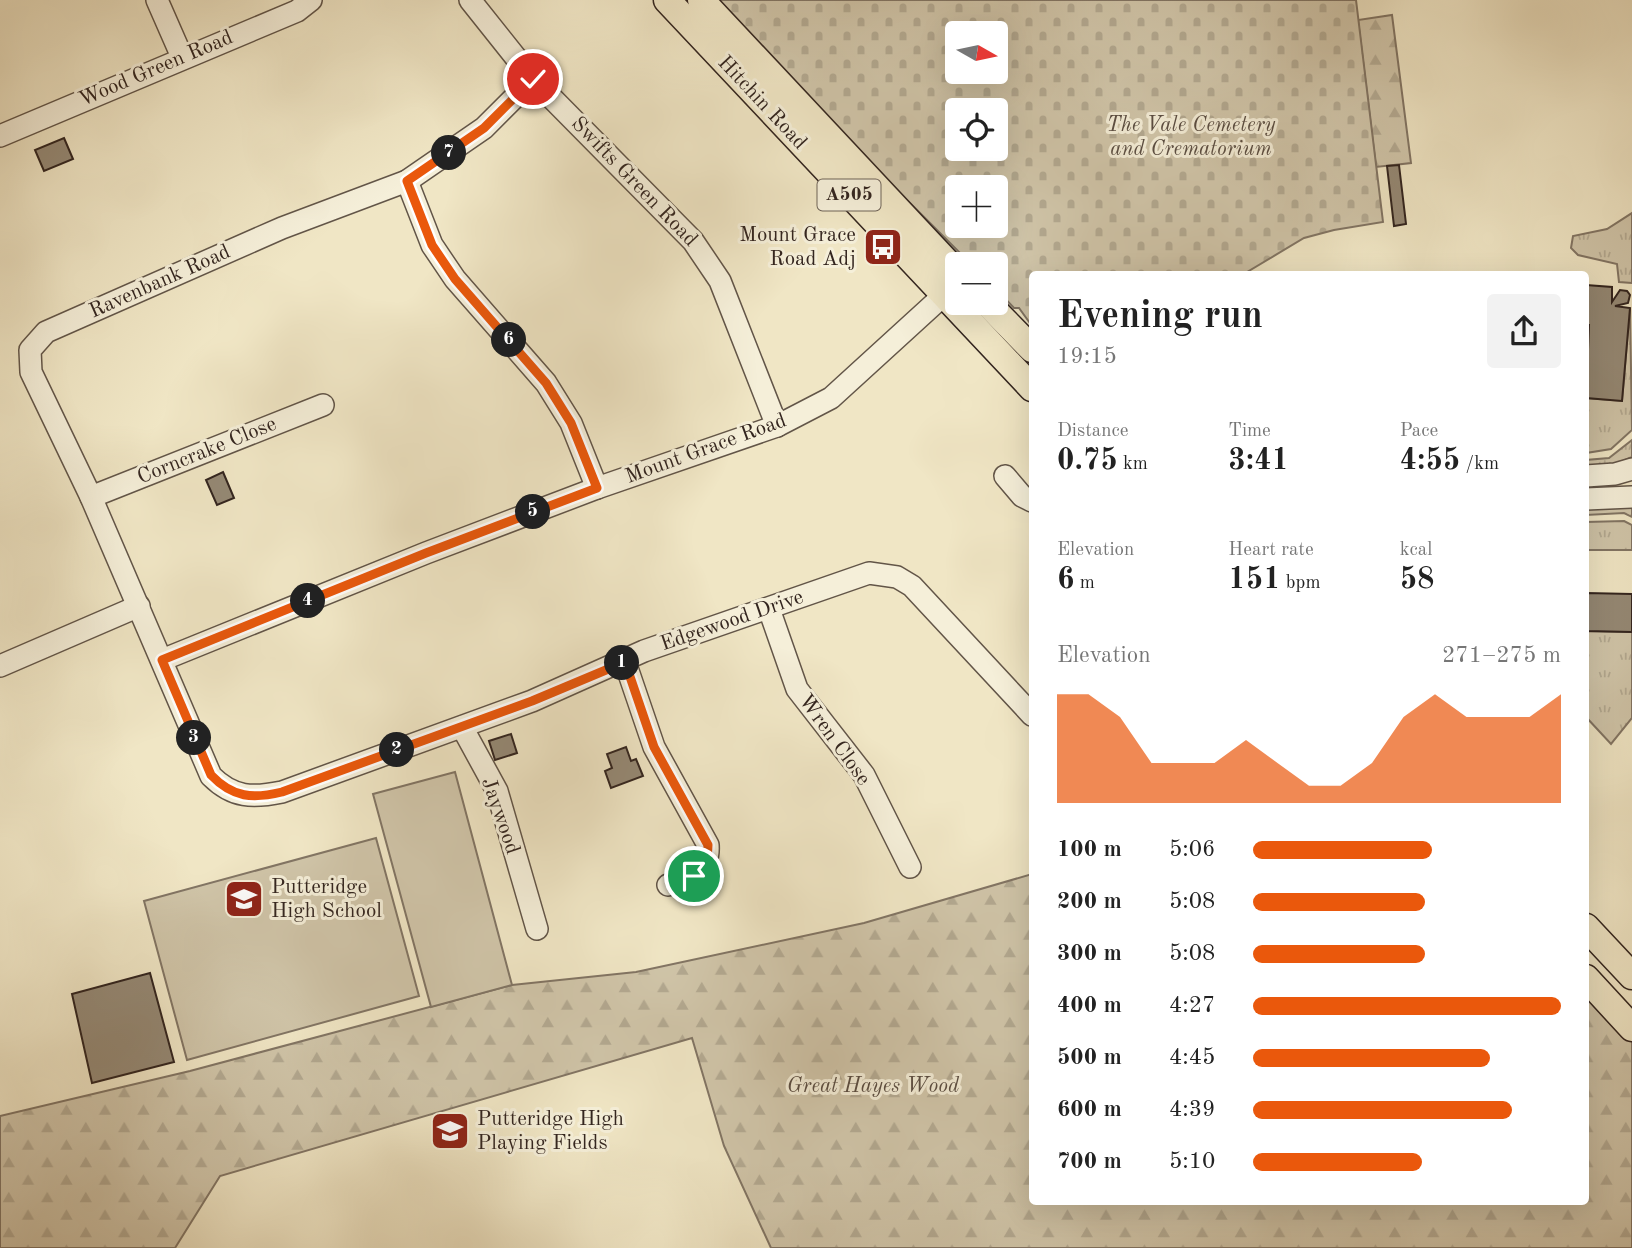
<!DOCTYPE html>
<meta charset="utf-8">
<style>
:root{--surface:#fff;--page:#f2f2f2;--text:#222;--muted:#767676;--accent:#ea580c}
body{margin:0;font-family:"Old Standard TT",serif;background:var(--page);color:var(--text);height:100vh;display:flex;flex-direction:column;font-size:26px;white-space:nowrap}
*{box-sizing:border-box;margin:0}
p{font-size:23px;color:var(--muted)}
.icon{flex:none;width:38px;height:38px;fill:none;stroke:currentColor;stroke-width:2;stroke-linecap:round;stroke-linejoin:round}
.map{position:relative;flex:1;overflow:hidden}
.panel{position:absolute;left:1029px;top:271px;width:560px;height:934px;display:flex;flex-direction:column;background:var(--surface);border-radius:7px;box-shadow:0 7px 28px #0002}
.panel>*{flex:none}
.needle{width:46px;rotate:99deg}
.tools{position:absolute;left:945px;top:21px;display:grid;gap:14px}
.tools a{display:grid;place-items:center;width:63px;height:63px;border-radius:7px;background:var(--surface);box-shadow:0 7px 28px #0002;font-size:35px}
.pin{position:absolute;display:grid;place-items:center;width:60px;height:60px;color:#fff;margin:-30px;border:4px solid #fff;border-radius:50%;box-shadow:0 2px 7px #0007}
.km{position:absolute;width:35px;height:35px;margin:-18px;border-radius:50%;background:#222;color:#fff;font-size:19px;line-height:35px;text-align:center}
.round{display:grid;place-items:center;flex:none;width:74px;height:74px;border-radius:7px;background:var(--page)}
.head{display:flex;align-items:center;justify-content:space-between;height:119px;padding:0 28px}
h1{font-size:38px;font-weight:700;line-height:52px}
.stats{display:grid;grid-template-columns:repeat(3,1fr);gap:10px;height:119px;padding:7px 28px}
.stats div{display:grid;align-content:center}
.stats b{font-size:30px;font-weight:700}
.stats small{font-size:19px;font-weight:400}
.stats p{font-size:19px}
.chart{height:196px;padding:14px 28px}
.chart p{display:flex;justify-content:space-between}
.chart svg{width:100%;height:126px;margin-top:7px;fill:var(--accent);opacity:.7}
ul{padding:0 28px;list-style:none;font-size:23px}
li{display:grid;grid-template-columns:112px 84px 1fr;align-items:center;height:52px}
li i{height:18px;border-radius:9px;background:var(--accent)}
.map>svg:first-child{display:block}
.grass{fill:url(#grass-tufts);stroke:#827564;stroke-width:2}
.forest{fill:url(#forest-firs);stroke:#827564;stroke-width:2}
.cemetery{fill:url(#cemetery-stones);stroke:#827564;stroke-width:2;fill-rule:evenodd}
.pitch{fill:#d0c5a9;stroke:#827564;stroke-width:2}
.building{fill:#958975;stroke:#33251f;stroke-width:2}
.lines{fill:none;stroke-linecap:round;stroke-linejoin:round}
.minor-casing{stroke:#625548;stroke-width:24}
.major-casing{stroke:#33251f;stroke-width:29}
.minor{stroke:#f5efd9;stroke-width:21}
.major{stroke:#f0e6c5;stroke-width:26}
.route-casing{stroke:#fff;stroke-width:14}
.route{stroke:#ea580c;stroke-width:9}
.labels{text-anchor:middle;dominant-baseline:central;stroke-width:6;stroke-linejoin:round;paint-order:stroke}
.shield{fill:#f5efd9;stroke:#6d6257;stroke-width:2}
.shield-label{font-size:19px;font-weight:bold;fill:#33251f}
.street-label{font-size:21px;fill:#33251f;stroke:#f5efd9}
.park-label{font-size:21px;font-style:italic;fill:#5a4d42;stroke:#f5efd9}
.poi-label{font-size:21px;fill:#33251f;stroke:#f5efd9;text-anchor:start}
</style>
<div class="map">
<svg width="1632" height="1248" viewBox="0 0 1632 1248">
<defs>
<pattern id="grass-tufts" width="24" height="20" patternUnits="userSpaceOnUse" patternTransform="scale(1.75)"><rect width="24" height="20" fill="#d0c5a9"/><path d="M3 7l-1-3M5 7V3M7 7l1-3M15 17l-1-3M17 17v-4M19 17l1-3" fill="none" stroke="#b3a991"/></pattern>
<pattern id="forest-firs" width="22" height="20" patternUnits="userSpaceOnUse" patternTransform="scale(1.75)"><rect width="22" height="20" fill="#d0c5a9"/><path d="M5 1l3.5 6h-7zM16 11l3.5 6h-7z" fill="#b3a991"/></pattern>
<pattern id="cemetery-stones" width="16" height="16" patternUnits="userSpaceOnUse" patternTransform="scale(1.75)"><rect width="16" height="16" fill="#d0c5a9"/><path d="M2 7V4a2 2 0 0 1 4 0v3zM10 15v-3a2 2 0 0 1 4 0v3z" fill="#b3a991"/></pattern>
</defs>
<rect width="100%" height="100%" fill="#f0e6c5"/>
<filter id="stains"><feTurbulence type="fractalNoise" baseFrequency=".00286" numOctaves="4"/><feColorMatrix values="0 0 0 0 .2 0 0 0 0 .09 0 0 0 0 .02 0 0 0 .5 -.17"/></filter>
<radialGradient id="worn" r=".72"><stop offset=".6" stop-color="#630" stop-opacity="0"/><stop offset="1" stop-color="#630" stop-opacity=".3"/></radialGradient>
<g class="grass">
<polygon points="1632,213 1632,283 1619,282 1617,264 1578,255 1571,248 1573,236 1607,229"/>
<polygon points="1630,308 1632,430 1611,449 1586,453 1586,398 1622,401"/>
<polygon points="1632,440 1632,457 1616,464 1586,467 1586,460 1609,458"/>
<polygon points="1632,506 1632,517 1624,513 1586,515 1586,508"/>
<polygon points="1624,521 1632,525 1632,550 1586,550 1586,522"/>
<polygon points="1586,631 1632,632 1632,718 1611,744 1586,717"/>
</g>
<g class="forest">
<polygon points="1392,15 1411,163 1376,167 1358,20"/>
<polygon points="1032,874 1032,1202 1586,1202 1586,988 1632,1039 1632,1248 771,1248 724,1146 692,1038 220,1176 175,1248 0,1248 0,1116 190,1071 512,985 636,972 864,923"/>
</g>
<path class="cemetery" d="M717,0h639l27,222 -49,8 -30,8 -62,37h-210v51l-13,-18h-5l-18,-19v-25h-25l-110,-110zM957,33h39v39h-39zM957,110h39v39h-39zM957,187h39v39h-39z"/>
<g class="pitch">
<polygon points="455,772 512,985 431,1007 373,794"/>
<polygon points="376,838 419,996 187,1060 144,901"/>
</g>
<g class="building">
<polygon points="64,138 73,159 44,171 35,150"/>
<polygon points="1399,165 1406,224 1394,226 1387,166"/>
<polygon points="1586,285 1612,287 1612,302 1620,290 1627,291 1630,295 1628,303 1615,306 1630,308 1622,401 1586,398 1589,325 1586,325"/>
<polygon points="223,472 234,498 217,505 206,480"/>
<polygon points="1586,593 1632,594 1632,632 1586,631"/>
<polygon points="511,734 517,753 495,760 489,741"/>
<polygon points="626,747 631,761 636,759 643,776 611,788 605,771 612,768 607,754"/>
<polygon points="150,973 174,1062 92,1083 72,994"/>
</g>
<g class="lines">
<g class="minor-casing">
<g id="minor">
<polyline points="157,0 182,57"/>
<polyline points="470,0 533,79 693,241 720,281 777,426"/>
<path d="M533,79l-49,49 -77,53 -125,47 -236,104 -16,18 1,22 60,125 120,279c22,22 42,22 71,16l250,-91 112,-50 225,-78 28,4 15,9 120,129"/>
<polyline points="0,136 297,11 311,0"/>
<polyline points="407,181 432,245 455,279 546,383 571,423 597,488"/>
<polyline points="1005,476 1022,496 1032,501"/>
<polyline points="1586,476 1615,474 1632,469"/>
<polyline points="91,497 323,405"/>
<polyline points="1586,499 1632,497"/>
<polyline points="769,609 797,689 864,775 910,867"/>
<polyline points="162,660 426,553 597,488 777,426 831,398 957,283"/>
<path d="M625,662l29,85 54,98c2,27 -18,32 -40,40"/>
<polyline points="0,666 139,606"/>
<polyline points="462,727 497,791 537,929"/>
</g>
</g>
<g class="major-casing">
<g id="major">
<polyline points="667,0 1032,388"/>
<polyline points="701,0 957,273"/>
<polyline points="987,303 1032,349"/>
<polyline points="1586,927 1632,976"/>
<polyline points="1586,978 1632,1028"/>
</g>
</g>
<use href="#minor" class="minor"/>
<use href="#major" class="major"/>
</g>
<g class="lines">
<g class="route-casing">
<path id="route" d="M533,79l-49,49 -77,53 25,64 23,34 91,104 25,40 26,65 -171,65 -264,107 49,115c22,23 42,24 71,17l250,-91 93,-39 29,85 54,98 -1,16 -13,15"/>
</g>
<use href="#route" class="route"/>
</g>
<defs>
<g id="bus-square" transform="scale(2.0125)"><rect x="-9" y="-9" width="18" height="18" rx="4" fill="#8f2418" stroke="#f5efd9"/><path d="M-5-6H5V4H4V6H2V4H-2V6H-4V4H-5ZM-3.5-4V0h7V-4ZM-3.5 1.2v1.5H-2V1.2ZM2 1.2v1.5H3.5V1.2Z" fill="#fff"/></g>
<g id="school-square" transform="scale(2.0125)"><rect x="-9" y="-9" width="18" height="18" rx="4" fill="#8f2418" stroke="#f5efd9"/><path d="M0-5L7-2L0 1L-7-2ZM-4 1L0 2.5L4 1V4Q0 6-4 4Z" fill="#fff"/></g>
</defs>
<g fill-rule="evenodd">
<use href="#bus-square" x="883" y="247"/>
<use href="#school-square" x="244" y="899"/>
<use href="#school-square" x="450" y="1131"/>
</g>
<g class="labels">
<rect class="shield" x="817.5" y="179.5" width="63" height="31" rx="5"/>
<g class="shield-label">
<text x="849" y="195">A505</text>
</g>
<g class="street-label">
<text transform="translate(156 69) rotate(-23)">Wood Green Road</text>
<text transform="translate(762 103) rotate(47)">Hitchin Road</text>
<text transform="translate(634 182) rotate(46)">Swifts Green Road</text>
<text transform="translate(160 282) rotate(-24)">Ravenbank Road</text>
<text transform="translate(706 449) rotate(-20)">Mount Grace Road</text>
<text transform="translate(207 451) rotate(-22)">Corncrake Close</text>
<text transform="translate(732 621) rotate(-19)">Edgewood Drive</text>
<text transform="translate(834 740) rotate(54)">Wren Close</text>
<text transform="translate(500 816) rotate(71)">Jaywood</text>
</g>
<g class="park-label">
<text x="1191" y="125">The Vale Cemetery<tspan x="1191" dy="24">and Crematorium</tspan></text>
<text x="873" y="1086">Great Hayes Wood</text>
</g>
<g class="poi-label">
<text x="856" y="235" text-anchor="end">Mount Grace<tspan x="856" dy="24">Road Adj</tspan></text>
<text x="271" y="887">Putteridge<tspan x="271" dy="24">High School</tspan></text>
<text x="477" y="1119">Putteridge High<tspan x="477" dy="24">Playing Fields</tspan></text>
</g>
</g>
<rect width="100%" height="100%" filter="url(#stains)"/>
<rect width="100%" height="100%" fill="url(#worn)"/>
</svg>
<div class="tools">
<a><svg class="needle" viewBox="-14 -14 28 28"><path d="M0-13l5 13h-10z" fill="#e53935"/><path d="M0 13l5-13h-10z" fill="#767676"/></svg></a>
<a><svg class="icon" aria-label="locate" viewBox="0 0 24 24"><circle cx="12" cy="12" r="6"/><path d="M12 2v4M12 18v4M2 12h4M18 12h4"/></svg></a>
<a>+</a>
<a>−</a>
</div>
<div class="pin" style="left:694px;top:876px;background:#1e9e55"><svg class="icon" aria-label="arrive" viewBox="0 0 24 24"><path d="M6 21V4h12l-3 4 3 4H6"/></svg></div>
<div class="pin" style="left:533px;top:79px;background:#d93025"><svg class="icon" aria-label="check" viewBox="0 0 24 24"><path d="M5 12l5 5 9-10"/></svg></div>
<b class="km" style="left:622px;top:663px">1</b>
<b class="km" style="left:397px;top:750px">2</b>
<b class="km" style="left:194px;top:738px">3</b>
<b class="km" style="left:308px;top:601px">4</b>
<b class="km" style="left:533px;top:512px">5</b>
<b class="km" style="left:509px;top:340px">6</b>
<b class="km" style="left:449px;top:153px">7</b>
<section class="panel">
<div class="head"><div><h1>Evening run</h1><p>19:15</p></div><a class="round"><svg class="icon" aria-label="share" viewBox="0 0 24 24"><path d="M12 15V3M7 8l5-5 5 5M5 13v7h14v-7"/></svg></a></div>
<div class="stats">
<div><p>Distance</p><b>0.75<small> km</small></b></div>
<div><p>Time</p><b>3:41</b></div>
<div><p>Pace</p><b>4:55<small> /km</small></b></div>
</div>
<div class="stats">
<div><p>Elevation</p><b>6<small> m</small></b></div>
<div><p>Heart rate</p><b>151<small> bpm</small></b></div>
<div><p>kcal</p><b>58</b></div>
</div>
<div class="chart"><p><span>Elevation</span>271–275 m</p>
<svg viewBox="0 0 160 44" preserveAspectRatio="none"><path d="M0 44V6L10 6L20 14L30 30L40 30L50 30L60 22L70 30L80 38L90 38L100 30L110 14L120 6L130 14L140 14L150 14L160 6V44z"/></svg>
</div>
<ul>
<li><b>100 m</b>5:06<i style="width:58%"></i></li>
<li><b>200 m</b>5:08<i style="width:56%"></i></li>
<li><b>300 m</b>5:08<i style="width:56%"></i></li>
<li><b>400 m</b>4:27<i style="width:100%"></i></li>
<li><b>500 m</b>4:45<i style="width:77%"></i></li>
<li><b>600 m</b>4:39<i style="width:84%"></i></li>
<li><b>700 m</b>5:10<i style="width:55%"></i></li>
</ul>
</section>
</div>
